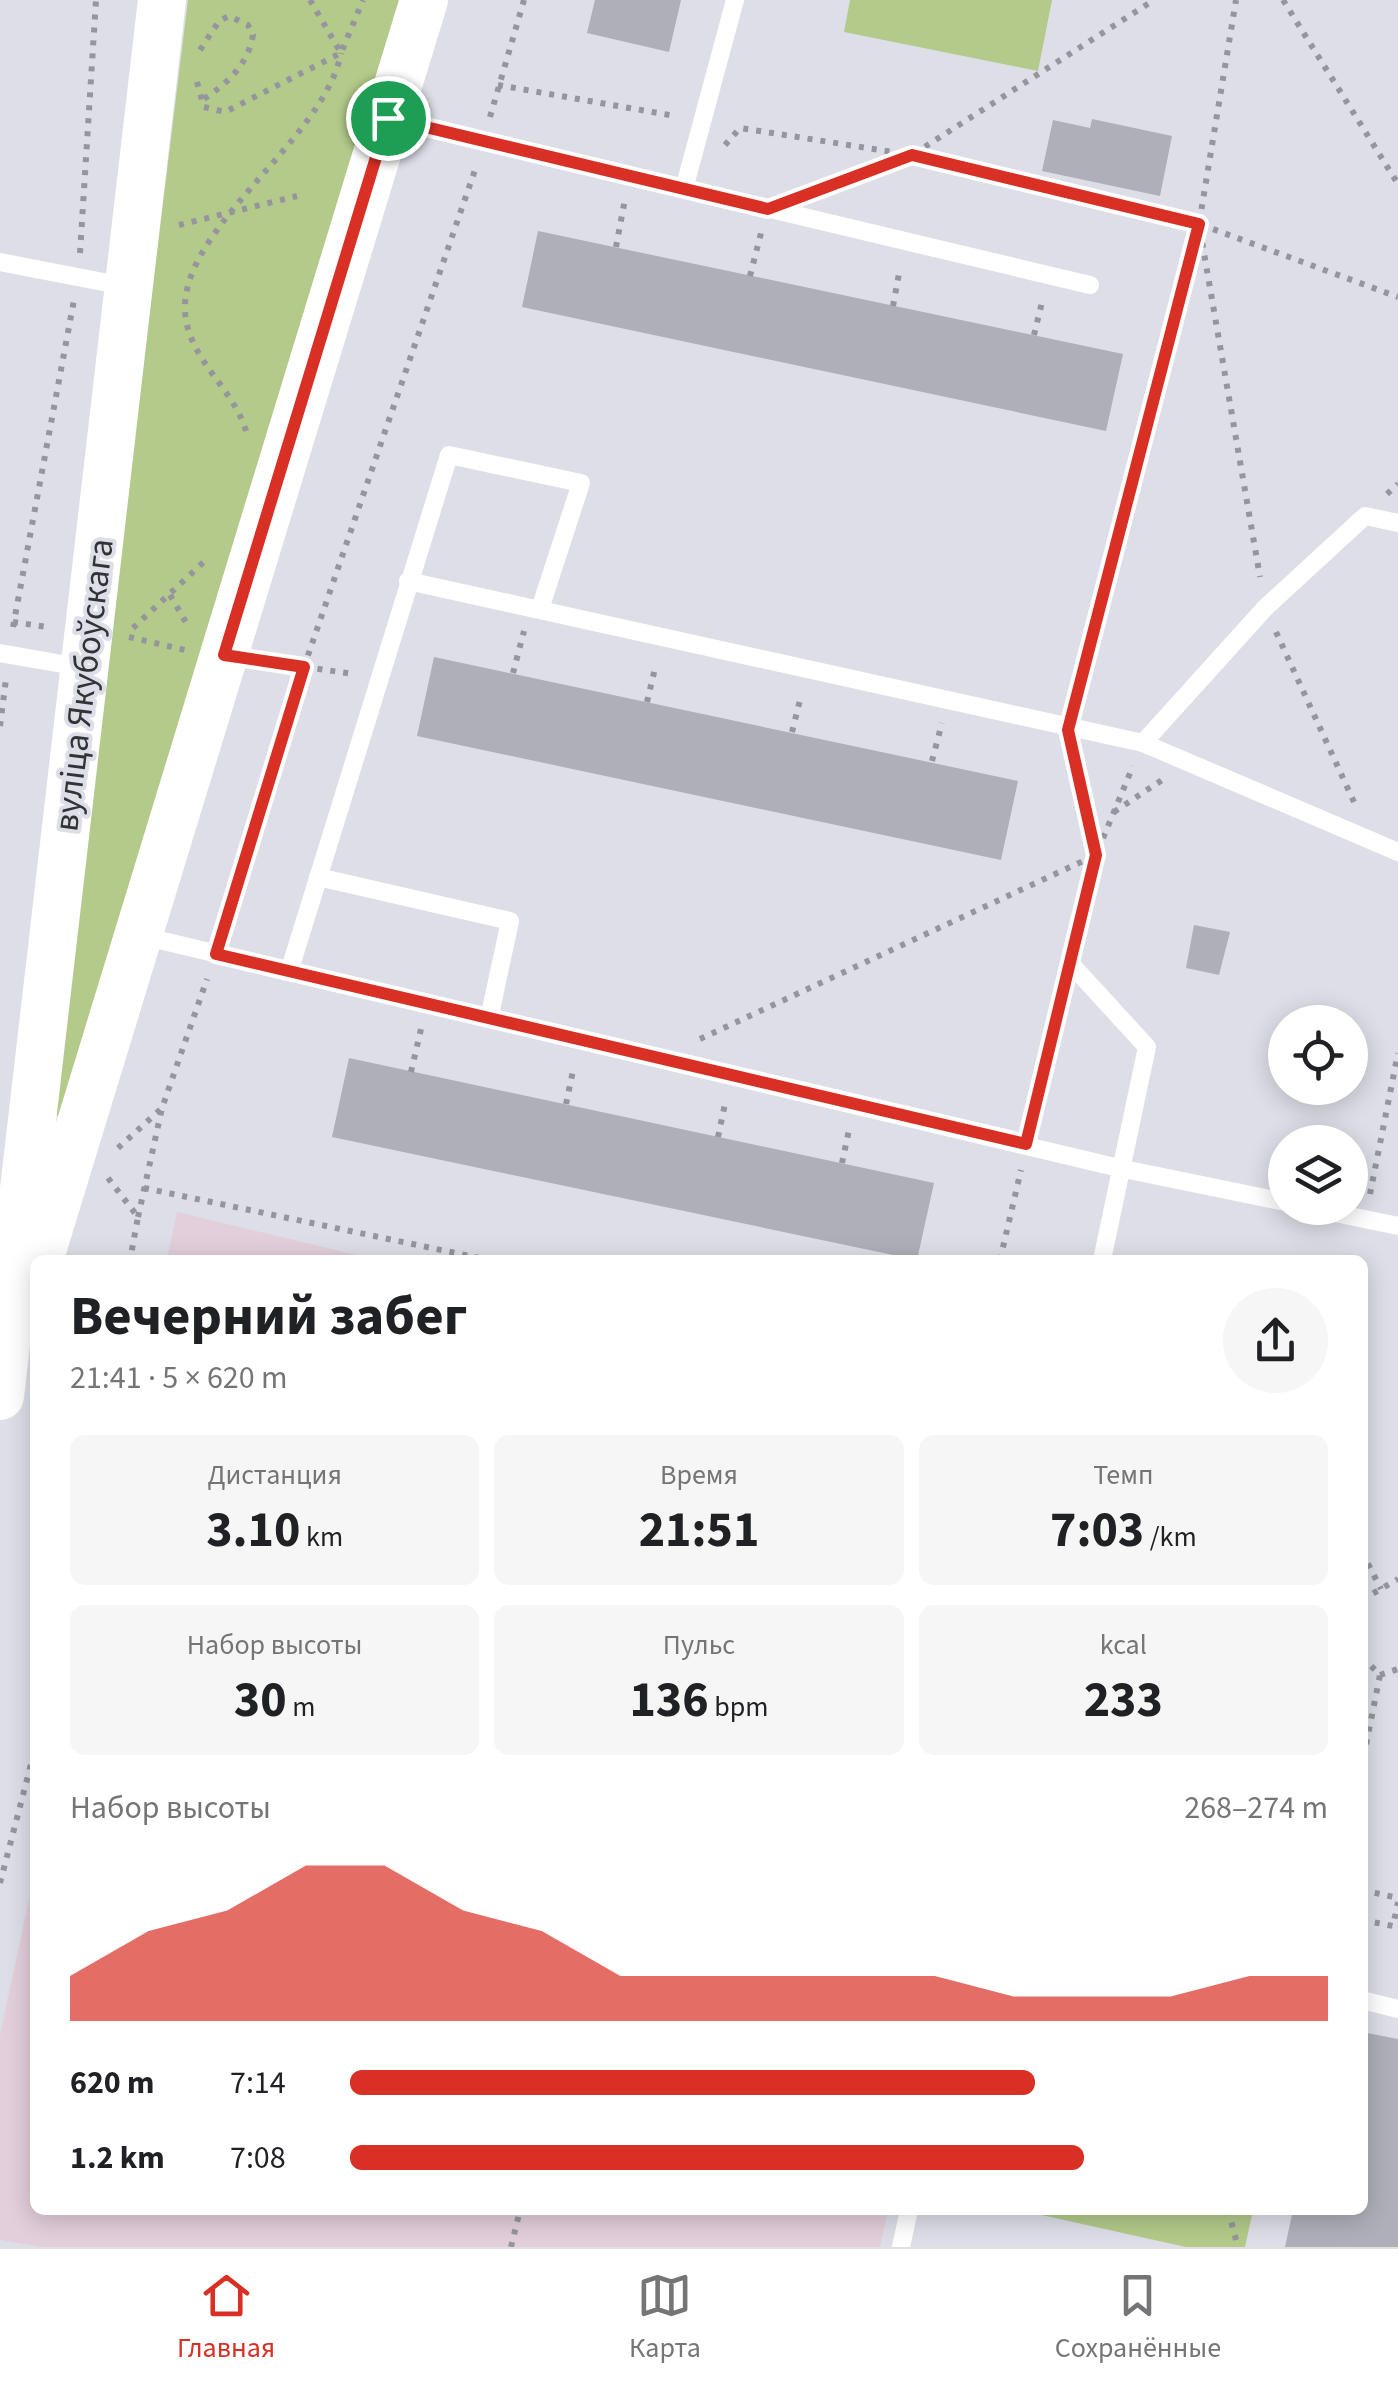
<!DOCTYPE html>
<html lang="ru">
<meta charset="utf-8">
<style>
:root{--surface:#fff;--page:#f6f6f6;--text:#202124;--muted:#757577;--line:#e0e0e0;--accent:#d93025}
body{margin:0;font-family:"Source Sans 3",sans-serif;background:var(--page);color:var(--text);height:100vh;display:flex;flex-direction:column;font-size:38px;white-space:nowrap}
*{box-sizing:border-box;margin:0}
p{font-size:32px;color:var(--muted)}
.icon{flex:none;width:55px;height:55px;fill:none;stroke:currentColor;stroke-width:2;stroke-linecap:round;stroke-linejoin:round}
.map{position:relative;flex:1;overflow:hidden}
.details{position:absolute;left:30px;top:1255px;width:1338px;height:960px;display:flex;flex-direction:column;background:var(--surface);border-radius:15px;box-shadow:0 5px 25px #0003}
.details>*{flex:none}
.buttons{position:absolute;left:1268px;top:1005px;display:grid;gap:20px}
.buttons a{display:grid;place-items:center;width:100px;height:100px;border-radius:50%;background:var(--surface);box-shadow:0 5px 25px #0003;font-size:50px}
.pin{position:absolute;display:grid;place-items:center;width:85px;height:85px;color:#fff;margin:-42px;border:5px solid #fff;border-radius:50%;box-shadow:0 2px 10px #0007}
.round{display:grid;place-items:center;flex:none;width:105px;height:105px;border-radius:52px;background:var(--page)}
.summary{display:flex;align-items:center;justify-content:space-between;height:170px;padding:0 40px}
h1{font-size:55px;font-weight:700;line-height:75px}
.metrics{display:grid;grid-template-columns:repeat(3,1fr);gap:15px;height:170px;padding:10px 40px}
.metrics div{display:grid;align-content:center;border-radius:15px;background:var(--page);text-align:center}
.metrics b{font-size:50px;font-weight:700}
.metrics small{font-size:28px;font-weight:400}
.metrics p{font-size:28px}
.chart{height:280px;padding:20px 40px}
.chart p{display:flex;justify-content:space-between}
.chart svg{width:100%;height:180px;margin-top:10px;fill:var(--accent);opacity:.7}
ul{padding:0 40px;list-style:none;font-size:32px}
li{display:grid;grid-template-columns:160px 120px 1fr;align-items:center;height:75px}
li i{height:25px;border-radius:12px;background:var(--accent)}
.tab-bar{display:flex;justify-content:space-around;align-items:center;height:140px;border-top:2px solid var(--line);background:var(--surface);font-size:28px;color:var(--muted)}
.tab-bar a{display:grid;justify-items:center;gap:5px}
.tab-bar .active{color:var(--accent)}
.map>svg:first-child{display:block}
.education{fill:#e3cedb}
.green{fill:#b3ca8a}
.building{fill:#aeafb8}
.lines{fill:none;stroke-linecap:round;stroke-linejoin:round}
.path{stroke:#95969d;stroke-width:6;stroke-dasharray:5 8;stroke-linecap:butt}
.lane{stroke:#fff;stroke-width:18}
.secondary{stroke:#fff;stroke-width:48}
.route-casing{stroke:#fff;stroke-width:20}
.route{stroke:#d93025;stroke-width:12}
.labels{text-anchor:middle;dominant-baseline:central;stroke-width:8;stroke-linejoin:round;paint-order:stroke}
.street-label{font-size:35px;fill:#323336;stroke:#dddee7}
</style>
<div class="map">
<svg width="1398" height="2247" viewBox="0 0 1398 2247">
<rect width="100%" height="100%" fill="#dddee7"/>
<g class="education">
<polygon points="177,1212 377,1260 167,1260"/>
<polygon points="35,1872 35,2210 888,2210 880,2247 42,2247 0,2240 0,2035"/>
</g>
<g class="green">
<polygon points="188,0 412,0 60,1116 51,1115"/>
<polygon points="850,0 1052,0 1038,71 844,32"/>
<polygon points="1019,2210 1253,2210 1245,2247 1186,2247"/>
</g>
<g class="building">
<polygon points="595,0 681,0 669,52 587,33"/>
<polygon points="1092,119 1172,136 1160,196 1042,171 1053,120 1090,128"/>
<polygon points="538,231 1123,354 1106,431 522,307"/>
<polygon points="434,657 1018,781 1001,860 417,736"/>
<polygon points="1194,925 1230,932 1219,975 1186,968"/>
<polygon points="349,1058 934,1183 917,1260 332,1137"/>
<polygon points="1362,2032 1398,2039 1398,2247 1285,2247 1293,2210 1362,2210"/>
</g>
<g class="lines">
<g class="path">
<polyline points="310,0 341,53 363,0"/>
<polyline points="1283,0 1398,184"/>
<path d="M200,50l19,-29 10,-5 19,9 5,10c-5,30 -26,49 -51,65"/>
<polyline points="197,82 204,107 225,112 341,53"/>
<polyline points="498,85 675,116"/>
<polyline points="490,117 524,0"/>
<polyline points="725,145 740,128 912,155 1199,224 1398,297"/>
<polyline points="817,191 912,155 1154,0"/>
<polyline points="179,225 297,196"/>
<polyline points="1200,230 1260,577"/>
<polyline points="616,247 625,199"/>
<polyline points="80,253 96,0"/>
<polyline points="750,276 761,233"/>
<polyline points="893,306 900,268"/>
<polyline points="1034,335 1043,298"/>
<path d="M246,431c-12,-40 -49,-65 -59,-106 -22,-89 137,-181 154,-272"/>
<polyline points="1387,494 1398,484"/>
<polyline points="170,595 188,626"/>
<polyline points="13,622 47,627"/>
<polyline points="13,627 74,300"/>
<polyline points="133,628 208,558"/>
<polyline points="1276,632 1354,802"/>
<polyline points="129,637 185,650"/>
<polyline points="266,661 353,674"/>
<polyline points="513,673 524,631"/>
<polyline points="1075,700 1199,224 1236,0"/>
<polyline points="647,702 656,664"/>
<polyline points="0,726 6,679"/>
<polyline points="792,732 801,696"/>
<polyline points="1073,756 1096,855 1076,939"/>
<polyline points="932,761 942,723"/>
<polyline points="1114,812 1162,780"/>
<polyline points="224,929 304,667 476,167"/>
<polyline points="700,1039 1096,855 1133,766"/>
<polyline points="411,1072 421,1029"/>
<polyline points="566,1104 574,1066"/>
<polyline points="1032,1123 1062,994"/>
<polyline points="718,1137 726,1099"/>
<polyline points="118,1148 161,1109"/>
<polyline points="842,1163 849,1130"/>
<polyline points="108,1178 138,1217 130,1260"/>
<polyline points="144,1188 489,1260"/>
<polyline points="1370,1194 1398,1053"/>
<polyline points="138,1217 162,1108 207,979"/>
<polyline points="1000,1260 1021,1170"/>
<polyline points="1362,1552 1381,1589"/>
<polyline points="1362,1600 1398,1579"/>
<polyline points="1362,1657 1380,1675 1362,1765"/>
<polyline points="1380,1675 1398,1669"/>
<polyline points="0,1883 35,1749"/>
<polyline points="1362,1890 1398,1898"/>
<polyline points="1362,1920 1393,1926 1398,1902"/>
<polyline points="1228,2210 1238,2247"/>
<polyline points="511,2247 520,2210"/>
</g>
<g class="lane">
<polyline points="388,118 1090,285"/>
<polyline points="684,189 735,0"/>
<polyline points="0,262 129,287"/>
<polyline points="408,581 1143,743 1398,852"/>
<polyline points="0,653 80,667"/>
<polyline points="1143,743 1265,608 1365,516 1398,523"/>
<polyline points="318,877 510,921 489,1019"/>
<polyline points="138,935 1119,1168 1285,1202"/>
<polyline points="1070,963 1147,1047 1102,1260"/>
<polyline points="289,972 449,455 581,483 540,609"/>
<polyline points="1311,1208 1398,1226"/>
<polyline points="1362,2000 1398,2009"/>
<polyline points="901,2247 909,2210"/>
</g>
<g class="secondary">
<polyline points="41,1254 424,0"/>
<polyline points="0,1396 162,0"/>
</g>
</g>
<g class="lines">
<g class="route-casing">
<polygon id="route" points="388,118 768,209 912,155 1199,224 1068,730 1096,855 1026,1144 216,954 304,667 224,655"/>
</g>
<use href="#route" class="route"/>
</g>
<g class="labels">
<g class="street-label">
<text transform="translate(84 685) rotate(-83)">вуліца Якубоўскага</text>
</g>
</g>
</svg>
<div class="buttons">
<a><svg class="icon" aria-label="locate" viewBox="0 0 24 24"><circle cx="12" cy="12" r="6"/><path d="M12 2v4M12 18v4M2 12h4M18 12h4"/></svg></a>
<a><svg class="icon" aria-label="layers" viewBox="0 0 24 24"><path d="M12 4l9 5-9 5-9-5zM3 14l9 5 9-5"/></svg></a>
</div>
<div class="pin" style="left:388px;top:118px;background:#1e9e55"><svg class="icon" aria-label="arrive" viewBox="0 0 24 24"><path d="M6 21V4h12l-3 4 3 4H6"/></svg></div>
<section class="details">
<div class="summary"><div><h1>Вечерний забег</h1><p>21:41 · 5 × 620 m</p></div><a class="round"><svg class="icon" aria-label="share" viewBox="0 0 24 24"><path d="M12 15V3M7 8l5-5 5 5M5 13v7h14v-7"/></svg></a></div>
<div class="metrics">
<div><p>Дистанция</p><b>3.10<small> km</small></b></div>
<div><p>Время</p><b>21:51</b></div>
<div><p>Темп</p><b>7:03<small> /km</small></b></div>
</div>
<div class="metrics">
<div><p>Набор высоты</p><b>30<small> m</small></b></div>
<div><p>Пульс</p><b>136<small> bpm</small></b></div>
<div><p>kcal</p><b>233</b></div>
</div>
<div class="chart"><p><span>Набор высоты</span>268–274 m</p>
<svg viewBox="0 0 160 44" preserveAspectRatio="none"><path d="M0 44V33L10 22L20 17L30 6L40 6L50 17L60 22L70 33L80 33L90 33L100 33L110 33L120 38L130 38L140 38L150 33L160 33V44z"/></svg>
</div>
<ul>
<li><b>620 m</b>7:14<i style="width:70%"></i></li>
<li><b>1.2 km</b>7:08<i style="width:75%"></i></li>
</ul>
</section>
</div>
<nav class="tab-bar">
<a class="active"><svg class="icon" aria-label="home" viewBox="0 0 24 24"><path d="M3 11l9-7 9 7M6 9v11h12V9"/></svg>Главная</a>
<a><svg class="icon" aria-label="map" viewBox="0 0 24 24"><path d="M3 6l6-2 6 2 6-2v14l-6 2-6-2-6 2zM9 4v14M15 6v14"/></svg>Карта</a>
<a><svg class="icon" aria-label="saved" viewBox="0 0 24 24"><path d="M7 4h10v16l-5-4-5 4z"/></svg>Сохранённые</a>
</nav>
